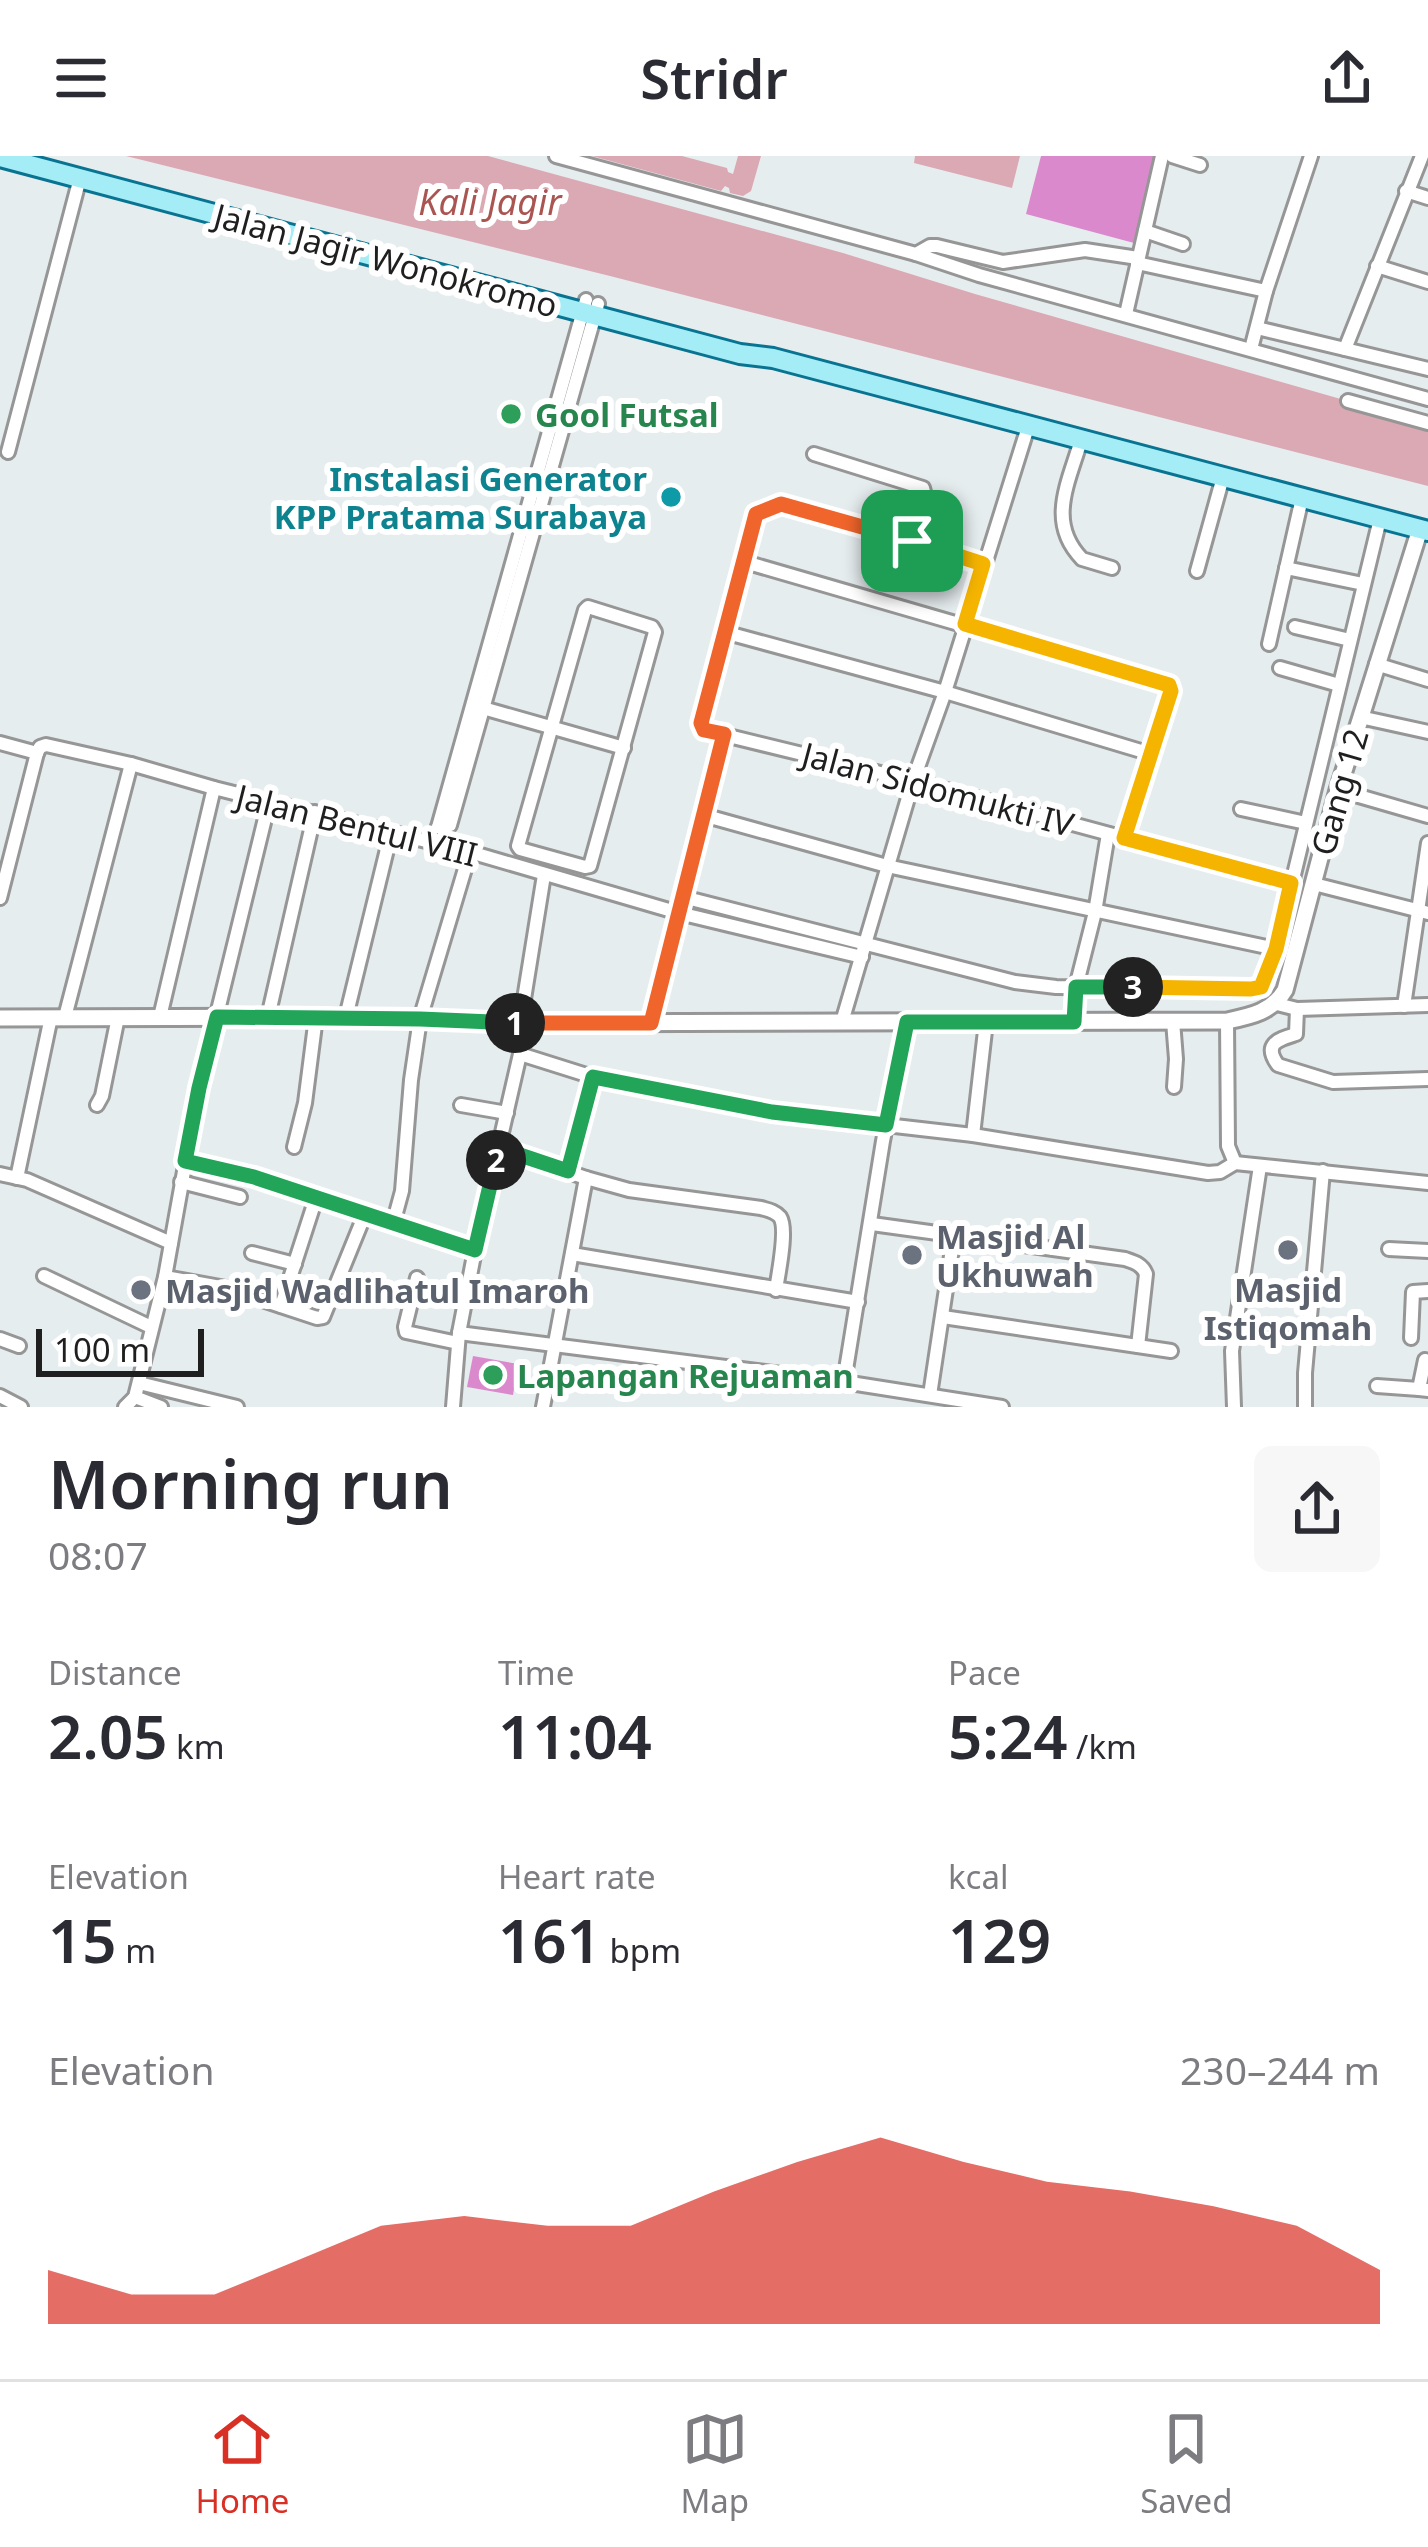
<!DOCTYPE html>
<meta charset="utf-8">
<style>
:root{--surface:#fff;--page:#f7f7f7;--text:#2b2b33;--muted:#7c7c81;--line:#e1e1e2;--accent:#d93025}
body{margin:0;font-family:"Noto Sans",sans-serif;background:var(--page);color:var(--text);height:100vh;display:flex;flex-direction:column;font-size:45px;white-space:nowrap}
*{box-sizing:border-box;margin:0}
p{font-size:39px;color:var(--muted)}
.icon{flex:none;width:66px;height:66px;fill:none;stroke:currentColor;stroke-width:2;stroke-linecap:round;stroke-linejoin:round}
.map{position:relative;height:1251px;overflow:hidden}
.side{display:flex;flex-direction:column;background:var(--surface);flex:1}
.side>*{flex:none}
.scale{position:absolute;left:36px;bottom:30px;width:168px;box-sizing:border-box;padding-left:12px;border:6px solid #1f1f1f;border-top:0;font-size:33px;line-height:42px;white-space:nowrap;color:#1f1f1f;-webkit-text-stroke:9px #fff;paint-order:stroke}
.pin{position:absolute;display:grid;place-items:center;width:102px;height:102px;color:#fff;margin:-51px;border-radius:24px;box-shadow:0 6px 18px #0006}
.km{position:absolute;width:60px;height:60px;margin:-30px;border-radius:50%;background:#222;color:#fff;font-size:33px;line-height:60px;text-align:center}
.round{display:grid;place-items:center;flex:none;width:126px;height:126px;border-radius:18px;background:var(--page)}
.headline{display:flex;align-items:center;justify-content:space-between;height:204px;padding:0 48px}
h1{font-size:66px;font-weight:600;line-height:90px}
.stats{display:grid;grid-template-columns:repeat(3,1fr);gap:18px;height:204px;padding:12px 48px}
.stats div{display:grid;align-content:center}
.stats b{font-size:60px;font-weight:600}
.stats small{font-size:33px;font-weight:400}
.stats p{font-size:33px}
.chart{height:336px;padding:24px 48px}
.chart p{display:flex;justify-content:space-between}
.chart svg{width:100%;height:216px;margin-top:12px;fill:var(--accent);opacity:.7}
header{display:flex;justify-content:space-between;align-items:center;height:156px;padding:0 48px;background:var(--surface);font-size:54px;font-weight:600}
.menu{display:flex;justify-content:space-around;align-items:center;height:168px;border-top:3px solid var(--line);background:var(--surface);font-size:33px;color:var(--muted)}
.menu a{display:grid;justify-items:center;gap:6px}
.menu .selected{color:var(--accent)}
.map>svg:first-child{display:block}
.pitch{fill:#da89cc}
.water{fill:#daa9b4}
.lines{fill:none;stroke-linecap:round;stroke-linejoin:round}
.minor-casing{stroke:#969696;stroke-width:18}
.tertiary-casing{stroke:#969696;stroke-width:21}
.primary-casing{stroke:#097492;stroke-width:24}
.minor{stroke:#fff;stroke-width:12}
.tertiary{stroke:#fff;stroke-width:15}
.primary{stroke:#a4edf6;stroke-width:18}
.split-1-casing{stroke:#fff;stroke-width:24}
.split-2-casing{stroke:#fff;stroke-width:24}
.split-3-casing{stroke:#fff;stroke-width:24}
.split-4-casing{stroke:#fff;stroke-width:24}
.split-1{stroke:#f0652b;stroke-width:15}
.split-2{stroke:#22a559;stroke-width:15}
.split-3{stroke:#22a559;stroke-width:15}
.split-4{stroke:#f5b400;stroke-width:15}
.leisure-dot{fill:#2e9e5b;stroke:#fff;stroke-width:4.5}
.culture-dot{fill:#0f9aa8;stroke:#fff;stroke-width:4.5}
.worship-dot{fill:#6b7280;stroke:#fff;stroke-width:4.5}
.labels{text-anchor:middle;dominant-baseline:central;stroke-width:12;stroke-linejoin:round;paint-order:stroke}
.street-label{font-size:33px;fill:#1f1f1f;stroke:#fff}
.leisure-label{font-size:33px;font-weight:bold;fill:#27864d;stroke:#fff;text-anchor:start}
.culture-label{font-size:33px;font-weight:bold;fill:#0d838f;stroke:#fff;text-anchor:end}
.worship-label{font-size:33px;font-weight:bold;fill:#5b616d;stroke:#fff;text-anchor:start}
.water-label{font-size:36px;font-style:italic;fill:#aa5551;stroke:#fff}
</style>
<header><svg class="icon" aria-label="menu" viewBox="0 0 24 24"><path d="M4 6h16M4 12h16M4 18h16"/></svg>Stridr<svg class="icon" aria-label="share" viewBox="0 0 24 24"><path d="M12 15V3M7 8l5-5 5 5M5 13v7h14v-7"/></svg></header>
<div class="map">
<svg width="1428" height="1251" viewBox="0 0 1428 1251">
<rect width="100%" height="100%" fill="#e6edef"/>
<g class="pitch">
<polygon points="1041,0 1158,0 1134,87 1026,58"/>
<polygon points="473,1200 518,1208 513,1239 467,1231"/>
</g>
<g class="water">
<polygon points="126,0 488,0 843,97 975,138 1428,268 1428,330 610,120"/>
<polygon points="592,0 682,0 727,12 728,16 733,18 738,0 761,0 751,35 743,40 730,37 729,32 725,30 721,35"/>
<polygon points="915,0 1020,0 1012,32 914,7"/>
</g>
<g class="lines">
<g class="minor-casing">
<g id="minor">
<polyline points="556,0 916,98 930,90 937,90 1003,106 1085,94 1138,102"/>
<polyline points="1172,0 1200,9"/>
<polyline points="1406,35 1428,42"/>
<polyline points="1145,75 1183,88"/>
<polyline points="916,98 979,119 1428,243"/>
<polyline points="1137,107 1266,135"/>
<polyline points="1377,110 1428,126"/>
<polyline points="1126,158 1162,0"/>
<polyline points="1257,172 1428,213"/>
<polyline points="1251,193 1266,135 1311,0"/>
<polyline points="1345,193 1422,0"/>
<polyline points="1348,245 1428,267"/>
<path d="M1081,284c-12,42 -35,82 1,119l30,9"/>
<polyline points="8,296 80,22"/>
<polyline points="814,298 923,332 925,340 912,385"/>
<polyline points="745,406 1169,529 1171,535 1124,682"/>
<polyline points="983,408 781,348 758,356 701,570 704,574 913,625 1291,727"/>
<polyline points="1286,412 1363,428"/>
<polyline points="1197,415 1223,321"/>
<polygon points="588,451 652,471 655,476 590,710 585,711 520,693 518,690 585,454"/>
<polyline points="1295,471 1350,484"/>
<polyline points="724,476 945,536 1151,598"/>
<polyline points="1269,488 1302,342"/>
<polyline points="1376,508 1428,524"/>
<polyline points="1280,512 1339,529"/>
<polyline points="476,550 624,592"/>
<polyline points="1360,561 1428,576"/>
<polyline points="0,587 37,597"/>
<polyline points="37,597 40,591 46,589 131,608 214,632 470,696 679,757 862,801"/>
<polyline points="1338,634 1428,660"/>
<polyline points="1241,653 1306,667"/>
<polyline points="703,659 887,710 1276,793"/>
<polyline points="438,671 450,669 598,148"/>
<polyline points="438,671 586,144"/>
<polyline points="1314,728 1428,757"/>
<polyline points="683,741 1015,826 1056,831 1251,833 1261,831 1276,793 1380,363"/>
<polyline points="0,742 37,597"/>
<polyline points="1277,848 1297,853 1428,849"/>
<polyline points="1404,850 1428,687"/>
<path d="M1297,853l-1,25c-16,5 -34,9 -18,31l55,17 95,-3"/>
<polyline points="65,861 131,608"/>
<polyline points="160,861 214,632"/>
<polyline points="268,861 315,656"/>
<polyline points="346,861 391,677"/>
<polyline points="1074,865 1076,831 1095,756 1108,678"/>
<polyline points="1173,865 1176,903 1174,931"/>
<polyline points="1227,865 1228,990 1235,1007"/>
<polyline points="842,866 913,625 945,536 1028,271"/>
<polyline points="651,867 724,579"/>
<polyline points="520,898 593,921 773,956 973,979 1208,1017 1220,1016 1235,1007"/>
<polyline points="97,949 102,940 118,861"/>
<polyline points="461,949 507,957"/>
<polyline points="973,979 986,866"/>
<polyline points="294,991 305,947 316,861"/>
<path d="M499,992l87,30 43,12 132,18c7,2 14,3 19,9 8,12 -2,58 -4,73"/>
<polyline points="185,1005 254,1021 475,1094"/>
<polyline points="1235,1007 1428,1027"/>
<polyline points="568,1015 593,921"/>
<polyline points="0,1018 27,1024 171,1087"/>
<polyline points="17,1022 51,861"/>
<polyline points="181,1026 240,1041"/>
<polyline points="393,1068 402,1035 411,924 420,863 470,696"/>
<path d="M872,1068l253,35c9,3 17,5 21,15l-8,72"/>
<polyline points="1389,1093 1428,1095"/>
<polyline points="252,1097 295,1108"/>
<polyline points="572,1098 858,1146"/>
<polyline points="44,1120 151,1171"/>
<polyline points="165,1121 226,1132 317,1162 323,1161 365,1058"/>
<polyline points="417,1122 405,1171 406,1176 458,1187"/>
<polyline points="281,1150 316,1042"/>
<polyline points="943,1161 1171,1195"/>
<polyline points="459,1177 844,1226 1002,1251"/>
<polyline points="1411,1182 1413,1136 1428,1135"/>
<polyline points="0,1183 19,1190"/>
<polyline points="1425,1204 1419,1233 1428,1234"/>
<polyline points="844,1226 883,985 907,866"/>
<polyline points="139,1227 237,1251"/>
<polyline points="1377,1230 1419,1233"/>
<polyline points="930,1239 954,1080"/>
<polyline points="0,1240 21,1251"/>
<polyline points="135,1241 161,1251"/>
<polyline points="125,1251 135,1241 165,1121 199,932 269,646"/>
<polyline points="453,1251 459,1177 475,1094 520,898 524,843 544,719"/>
<polyline points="543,1251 586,1022"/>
<polyline points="1234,1251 1232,1195 1260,1010"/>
<polyline points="1305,1251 1305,1217 1323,1015"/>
</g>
</g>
<g class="tertiary-casing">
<path id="tertiary" d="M0,862l346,-1 176,6 705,-2c24,-5 45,-9 58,-31l53,-200 82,-261"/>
</g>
<g class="primary-casing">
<polyline id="primary" points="0,1 740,198 773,202 1428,375"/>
</g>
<use href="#minor" class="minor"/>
<use href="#tertiary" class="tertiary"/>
<use href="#primary" class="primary"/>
</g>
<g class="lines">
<g class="split-1-casing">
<polyline id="split-1" points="515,867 651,867 724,578 704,574 701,567 756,358 781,348 912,385"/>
</g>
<g class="split-2-casing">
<polyline id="split-2" points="496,1004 475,1094 254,1021 185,1005 199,932 217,861 420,863 515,867"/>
</g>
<g class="split-3-casing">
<polyline id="split-3" points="496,1004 499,992 568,1015 593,921 772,956 886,969 907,866 1074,866 1076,831 1133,831"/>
</g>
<g class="split-4-casing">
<polyline id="split-4" points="912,385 983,408 965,468 1169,529 1171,535 1124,682 1291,727 1276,793 1261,831 1251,833 1133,831"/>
</g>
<use href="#split-1" class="split-1"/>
<use href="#split-2" class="split-2"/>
<use href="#split-3" class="split-3"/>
<use href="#split-4" class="split-4"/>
</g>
<g class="leisure-dot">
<circle cx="511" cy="258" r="12"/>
<circle cx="493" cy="1219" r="12"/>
</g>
<circle class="culture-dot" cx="671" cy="341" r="12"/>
<g class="worship-dot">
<circle cx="1288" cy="1094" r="12"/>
<circle cx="912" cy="1099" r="12"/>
<circle cx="141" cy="1134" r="12"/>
</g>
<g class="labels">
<g class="street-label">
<text transform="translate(386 104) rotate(15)">Jalan Jagir Wonokromo</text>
<text transform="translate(938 633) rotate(15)">Jalan Sidomukti IV</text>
<text transform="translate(1339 636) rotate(-74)">Gang 12</text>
<text transform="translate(357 669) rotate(14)">Jalan Bentul VIII</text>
</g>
<g class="leisure-label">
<text x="535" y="258">Gool Futsal</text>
<text x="517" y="1219">Lapangan Rejuaman</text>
</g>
<g class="culture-label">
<text x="647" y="322">Instalasi Generator<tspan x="647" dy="38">KPP Pratama Surabaya</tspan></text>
</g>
<g class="worship-label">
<text x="936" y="1080">Masjid Al<tspan x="936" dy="38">Ukhuwah</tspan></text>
<text x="1288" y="1133" text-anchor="middle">Masjid<tspan x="1288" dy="38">Istiqomah</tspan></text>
<text x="165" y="1134">Masjid Wadlihatul Imaroh</text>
</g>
<g class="water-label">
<text x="490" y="45">Kali Jagir</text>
</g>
</g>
</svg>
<div class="scale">100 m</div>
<div class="pin" style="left:912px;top:385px;background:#1e9e55"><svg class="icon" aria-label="arrive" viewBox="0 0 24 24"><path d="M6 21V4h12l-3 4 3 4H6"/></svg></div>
<b class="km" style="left:515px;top:867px">1</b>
<b class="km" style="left:496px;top:1004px">2</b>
<b class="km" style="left:1133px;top:831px">3</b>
</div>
<section class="side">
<div class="headline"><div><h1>Morning run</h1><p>08:07</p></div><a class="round"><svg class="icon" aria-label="share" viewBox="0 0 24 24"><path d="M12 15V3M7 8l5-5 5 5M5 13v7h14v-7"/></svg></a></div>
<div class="stats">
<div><p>Distance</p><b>2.05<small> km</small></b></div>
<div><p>Time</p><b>11:04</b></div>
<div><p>Pace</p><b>5:24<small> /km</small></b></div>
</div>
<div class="stats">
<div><p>Elevation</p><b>15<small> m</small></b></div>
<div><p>Heart rate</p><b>161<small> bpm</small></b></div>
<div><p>kcal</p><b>129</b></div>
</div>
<div class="chart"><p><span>Elevation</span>230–244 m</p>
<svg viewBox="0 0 160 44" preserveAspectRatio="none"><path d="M0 44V33L10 38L20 38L30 31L40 24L50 22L60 24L70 24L80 17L90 11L100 6L110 11L120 15L130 17L140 20L150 24L160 33V44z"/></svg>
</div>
</section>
<nav class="menu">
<a class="selected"><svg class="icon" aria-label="home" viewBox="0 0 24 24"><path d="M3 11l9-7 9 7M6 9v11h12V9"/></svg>Home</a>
<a><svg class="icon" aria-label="map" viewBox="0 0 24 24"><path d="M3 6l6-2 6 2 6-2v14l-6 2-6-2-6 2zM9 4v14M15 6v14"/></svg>Map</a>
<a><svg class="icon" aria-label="saved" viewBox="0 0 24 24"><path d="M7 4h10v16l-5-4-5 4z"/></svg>Saved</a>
</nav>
